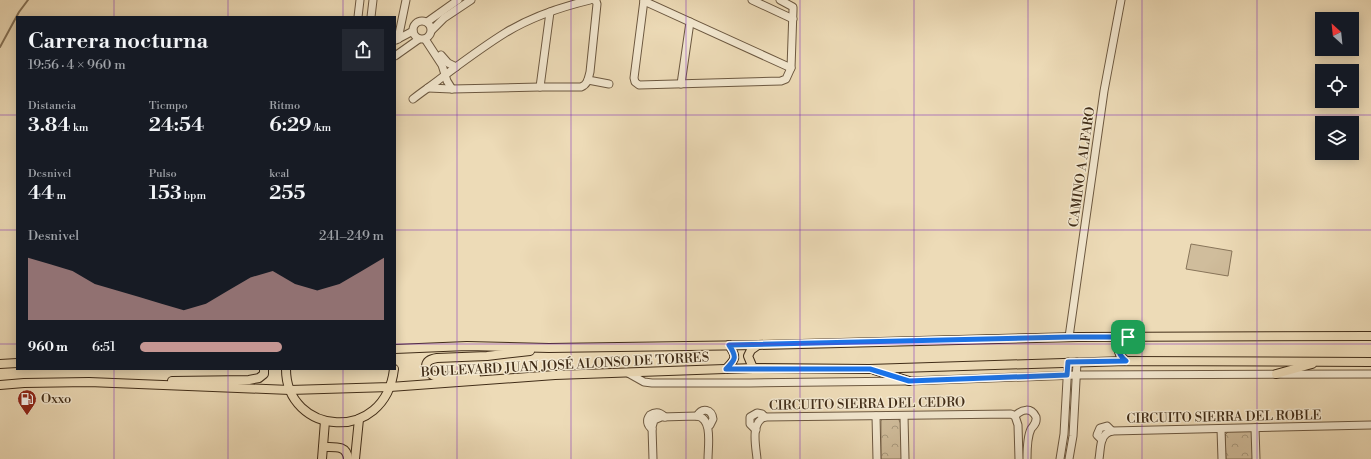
<!DOCTYPE html>
<html lang="es">
<meta charset="utf-8">
<style>
:root{--surface:#171b24;--page:#242831;--text:#f1f3f6;--muted:#9ea1a6;--accent:#c59692}
body{margin:0;font-family:"Libre Bodoni",serif;background:var(--page);color:var(--text);height:100vh;display:flex;flex-direction:column;font-size:15px;white-space:nowrap}
*{box-sizing:border-box;margin:0}
p{font-size:13px;color:var(--muted)}
.icon{flex:none;width:22px;height:22px;fill:none;stroke:currentColor;stroke-width:2;stroke-linecap:round;stroke-linejoin:round}
.map{position:relative;flex:1;overflow:hidden}
.details{position:absolute;left:16px;top:16px;width:380px;height:354px;display:flex;flex-direction:column;background:var(--surface);border-radius:0px;box-shadow:0 2px 10px #0003}
.details>*{flex:none}
.needle{width:26px;rotate:333deg}
.controls{position:absolute;left:1315px;top:12px;display:grid;gap:8px}
.controls a{display:grid;place-items:center;width:44px;height:44px;border-radius:0px;background:var(--surface);box-shadow:0 2px 10px #0003;font-size:20px}
.pin{position:absolute;display:grid;place-items:center;width:34px;height:34px;color:#fff;margin:-17px;border-radius:8px;box-shadow:0 2px 6px #0006}
.round{display:grid;place-items:center;flex:none;width:42px;height:42px;border-radius:0px;background:var(--page)}
.overview{display:flex;align-items:center;justify-content:space-between;height:68px;padding:0 12px}
h1{font-size:22px;font-weight:600;line-height:30px}
.metrics{display:grid;grid-template-columns:repeat(3,1fr);gap:6px;height:68px;padding:4px 12px}
.metrics div{display:grid;align-content:center}
.metrics b{font-size:20px;font-weight:600}
.metrics small{font-size:11px;font-weight:400}
.metrics p{font-size:11px}
.chart{height:112px;padding:8px 12px}
.chart p{display:flex;justify-content:space-between}
.chart svg{width:100%;height:72px;margin-top:4px;fill:var(--accent);opacity:.7}
ul{padding:0 12px;list-style:none;font-size:13px}
li{display:grid;grid-template-columns:64px 48px 1fr;align-items:center;height:30px}
li i{height:10px;border-radius:5px;background:var(--accent)}
.map>svg:first-child{display:block}
.forest{fill:url(#forest-crowns);stroke:#88755a}
.pitch{fill:#d0bd9c;stroke:#88755a}
.lines{fill:none;stroke-linecap:round;stroke-linejoin:round}
.stream{stroke:#857257;stroke-width:2}
.minor-casing{stroke:#6c5840;stroke-width:9}
.major-casing{stroke:#412d18;stroke-width:10}
.minor{stroke:#f3e8d0;stroke-width:7}
.major{stroke:#eddbb7;stroke-width:8}
.route-casing{stroke:#fff;stroke-width:8}
.route{stroke:#1a73e8;stroke-width:5}
.grid{fill:none;stroke:#7b2cbf;stroke-width:1;stroke-opacity:0.55}
.labels{text-anchor:middle;dominant-baseline:central;stroke-width:3;stroke-linejoin:round;paint-order:stroke}
.street-label{font-size:13px;fill:#412d18;stroke:#f3e8d0}
.poi-label{font-size:13px;fill:#412d18;stroke:#f3e8d0;text-anchor:start}
</style>
<div class="map">
<svg width="1371" height="459" viewBox="0 0 1371 459">
<defs>
<pattern id="forest-crowns" width="20" height="18" patternUnits="userSpaceOnUse"><rect width="20" height="18" fill="#d0bd9c"/><path d="M2 6a3 3 0 1 1 6 0M12 15a3 3 0 1 1 6 0" fill="none" stroke="#aa9a7e"/></pattern>
</defs>
<rect width="100%" height="100%" fill="#eddbb7"/>
<filter id="stains"><feTurbulence type="fractalNoise" baseFrequency=".005" numOctaves="4"/><feColorMatrix values="0 0 0 0 .2 0 0 0 0 .09 0 0 0 0 .02 0 0 0 .5 -.17"/></filter>
<radialGradient id="worn" r=".72"><stop offset=".6" stop-color="#630" stop-opacity="0"/><stop offset="1" stop-color="#630" stop-opacity=".3"/></radialGradient>
<g class="forest">
<polygon points="898,418 901,424 902,459 881,459 881,421 882,419"/>
<polygon points="1229,431 1250,431 1253,433 1254,459 1226,459 1225,435"/>
</g>
<polygon class="pitch" points="1191,244 1232,251 1228,276 1186,269"/>
<g class="lines">
<polyline class="stream" points="0,47 19,12 28,0"/>
<g class="minor-casing">
<g id="minor">
<polyline points="644,0 634,78 635,82 639,85 781,81 786,79 791,68 793,10 793,7 780,0"/>
<polyline points="752,0 793,19"/>
<polyline points="644,1 791,68"/>
<polyline points="358,17 360,0"/>
<polyline points="371,17 373,0"/>
<circle cx="422" cy="30" r="9"/>
<polyline points="427,22 458,0"/>
<polyline points="432,30 444,18 471,0"/>
<polyline points="398,39 406,0"/>
<polyline points="425,39 442,65 447,81 452,89"/>
<polyline points="396,40 413,31"/>
<polyline points="441,55 448,63 456,67"/>
<polyline points="395,56 419,39"/>
<polyline points="588,80 609,84"/>
<polyline points="681,84 690,22"/>
<polyline points="540,87 550,12"/>
<path d="M428,88l24,1 88,-2h41c7,-3 7,-8 9,-15l7,-68 -1,-3 -2,-1"/>
<path d="M413,99c10,-8 21,-15 32,-24 19,-14 39,-29 60,-42 26,-16 56,-26 85,-33"/>
<polyline points="1069,337 1104,91 1121,0"/>
<polyline points="628,373 644,382 652,383 750,383 909,381 1077,375 1371,374"/>
<path d="M697,416c5,-9 15,-7 16,3l-3,6 -2,1"/>
<polyline points="876,416 877,459"/>
<polyline points="904,416 905,459"/>
<path d="M1015,416c7,-7 16,-9 21,1 1,6 -2,8 -5,12 -4,8 -4,21 -4,30"/>
<polyline points="1255,428 1256,459"/>
<path d="M652,429c-5,-4 -6,-9 -2,-14 6,-4 10,-3 15,2"/>
<polyline points="1221,429 1222,459"/>
<polyline points="756,430 750,424 750,417 757,413 762,414 765,417"/>
<polyline points="1102,440 1097,435 1100,428 1107,426 1112,431"/>
<path d="M653,459l-1,-32 2,-7 7,-3 36,-1c16,2 11,30 11,43"/>
<path d="M757,459c-1,-12 -7,-37 8,-42l246,-3 4,2 3,9 1,34"/>
<polyline points="1060,459 1064,434 1068,362"/>
<polyline points="1069,459 1073,436 1077,362"/>
<path d="M1099,459c2,-11 0,-25 13,-28l259,-6"/>
</g>
</g>
<g class="major-casing">
<g id="major">
<polyline points="395,349 467,346 549,348 758,345 1078,337 1371,336"/>
<path d="M1126,361c-10,-8 -10,-17 2,-24"/>
<polyline points="0,364 17,363"/>
<polyline points="753,368 748,356 751,350 758,345"/>
<path d="M286,369c0,66 99,76 108,0"/>
<path d="M726,369c10,-10 11,-12 3,-24"/>
<polyline points="874,370 909,381"/>
<polyline points="1276,374 1312,364"/>
<path d="M476,377l-42,-1c-11,-6 -11,-16 3,-18l50,-2 43,-5"/>
<polyline points="172,381 249,380 259,378 264,374 264,369"/>
<polyline points="0,385 24,383 89,382 290,390 390,387 555,375 753,368 869,369 1126,361 1371,362"/>
<path d="M323,447c12,0 24,-2 25,12"/>
<polyline points="322,459 325,421"/>
<polyline points="355,459 359,419"/>
</g>
</g>
<use href="#minor" class="minor"/>
<use href="#major" class="major"/>
</g>
<g class="lines">
<g class="route-casing">
<path id="route" d="M1069,337h59c-12,7 -12,16 -2,24l-58,1 -1,13 -158,6 -39,-12h-144c10,-10 11,-12 3,-24z"/>
</g>
<use href="#route" class="route"/>
</g>
<path class="grid" d="M114,0v17M228,0v17M343,0v17M457,0v459M571,0v459M686,0v459M800,0v459M914,0v459M1028,0v459M1142,0v459M1257,0v459M0,115h17M395,115h976M0,230h17M395,230h976M0,344h17M395,344h976M114,369v90M228,369v90M343,369v90"/>
<defs>
<g id="fuel-pin" transform="scale(1)"><path d="M0 17L-7.5 6A9.5 9.5 0 1 1 7.5 6Z" fill="#8f2418" stroke="#f3e8d0"/><path d="M-5.5-6h7V0h2V4h1.3V-2.5L3-4.5l.8-.8L6-3V5H2.5V1h-1V6h-7ZM-4.2-4.7v3.2H.2V-4.7Z" fill="#fff"/></g>
</defs>
<g fill-rule="evenodd">
<use href="#fuel-pin" x="27" y="399"/>
</g>
<g class="labels">
<g class="street-label">
<text transform="translate(1082 167) rotate(-82)">CAMINO A ALFARO</text>
<text transform="translate(565 365) rotate(-3)">BOULEVARD JUAN JOSÉ ALONSO DE TORRES</text>
<text transform="translate(867 404) rotate(-1)">CIRCUITO SIERRA DEL CEDRO</text>
<text transform="translate(1224 417) rotate(-1)">CIRCUITO SIERRA DEL ROBLE</text>
</g>
<g class="poi-label">
<text x="41" y="399">Oxxo</text>
</g>
</g>
<rect width="100%" height="100%" filter="url(#stains)"/>
<rect width="100%" height="100%" fill="url(#worn)"/>
</svg>
<div class="controls">
<a><svg class="needle" viewBox="-14 -14 28 28"><path d="M0-13l5 13h-10z" fill="#e53935"/><path d="M0 13l5-13h-10z" fill="#9ea1a6"/></svg></a>
<a><svg class="icon" aria-label="locate" viewBox="0 0 24 24"><circle cx="12" cy="12" r="6"/><path d="M12 2v4M12 18v4M2 12h4M18 12h4"/></svg></a>
<a><svg class="icon" aria-label="layers" viewBox="0 0 24 24"><path d="M12 4l9 5-9 5-9-5zM3 14l9 5 9-5"/></svg></a>
</div>
<div class="pin" style="left:1128px;top:337px;background:#1e9e55"><svg class="icon" aria-label="arrive" viewBox="0 0 24 24"><path d="M6 21V4h12l-3 4 3 4H6"/></svg></div>
<section class="details">
<div class="overview"><div><h1>Carrera nocturna</h1><p>19:56 · 4 × 960 m</p></div><a class="round"><svg class="icon" aria-label="share" viewBox="0 0 24 24"><path d="M12 15V3M7 8l5-5 5 5M5 13v7h14v-7"/></svg></a></div>
<div class="metrics">
<div><p>Distancia</p><b>3.84<small> km</small></b></div>
<div><p>Tiempo</p><b>24:54</b></div>
<div><p>Ritmo</p><b>6:29<small> /km</small></b></div>
</div>
<div class="metrics">
<div><p>Desnivel</p><b>44<small> m</small></b></div>
<div><p>Pulso</p><b>153<small> bpm</small></b></div>
<div><p>kcal</p><b>255</b></div>
</div>
<div class="chart"><p><span>Desnivel</span>241–249 m</p>
<svg viewBox="0 0 160 44" preserveAspectRatio="none"><path d="M0 44V6L10 10L20 14L30 22L40 26L50 30L60 34L70 38L80 34L90 26L100 18L110 14L120 22L130 26L140 22L150 14L160 6V44z"/></svg>
</div>
<ul>
<li><b>960 m</b>6:51<i style="width:58%"></i></li>
</ul>
</section>
</div>
